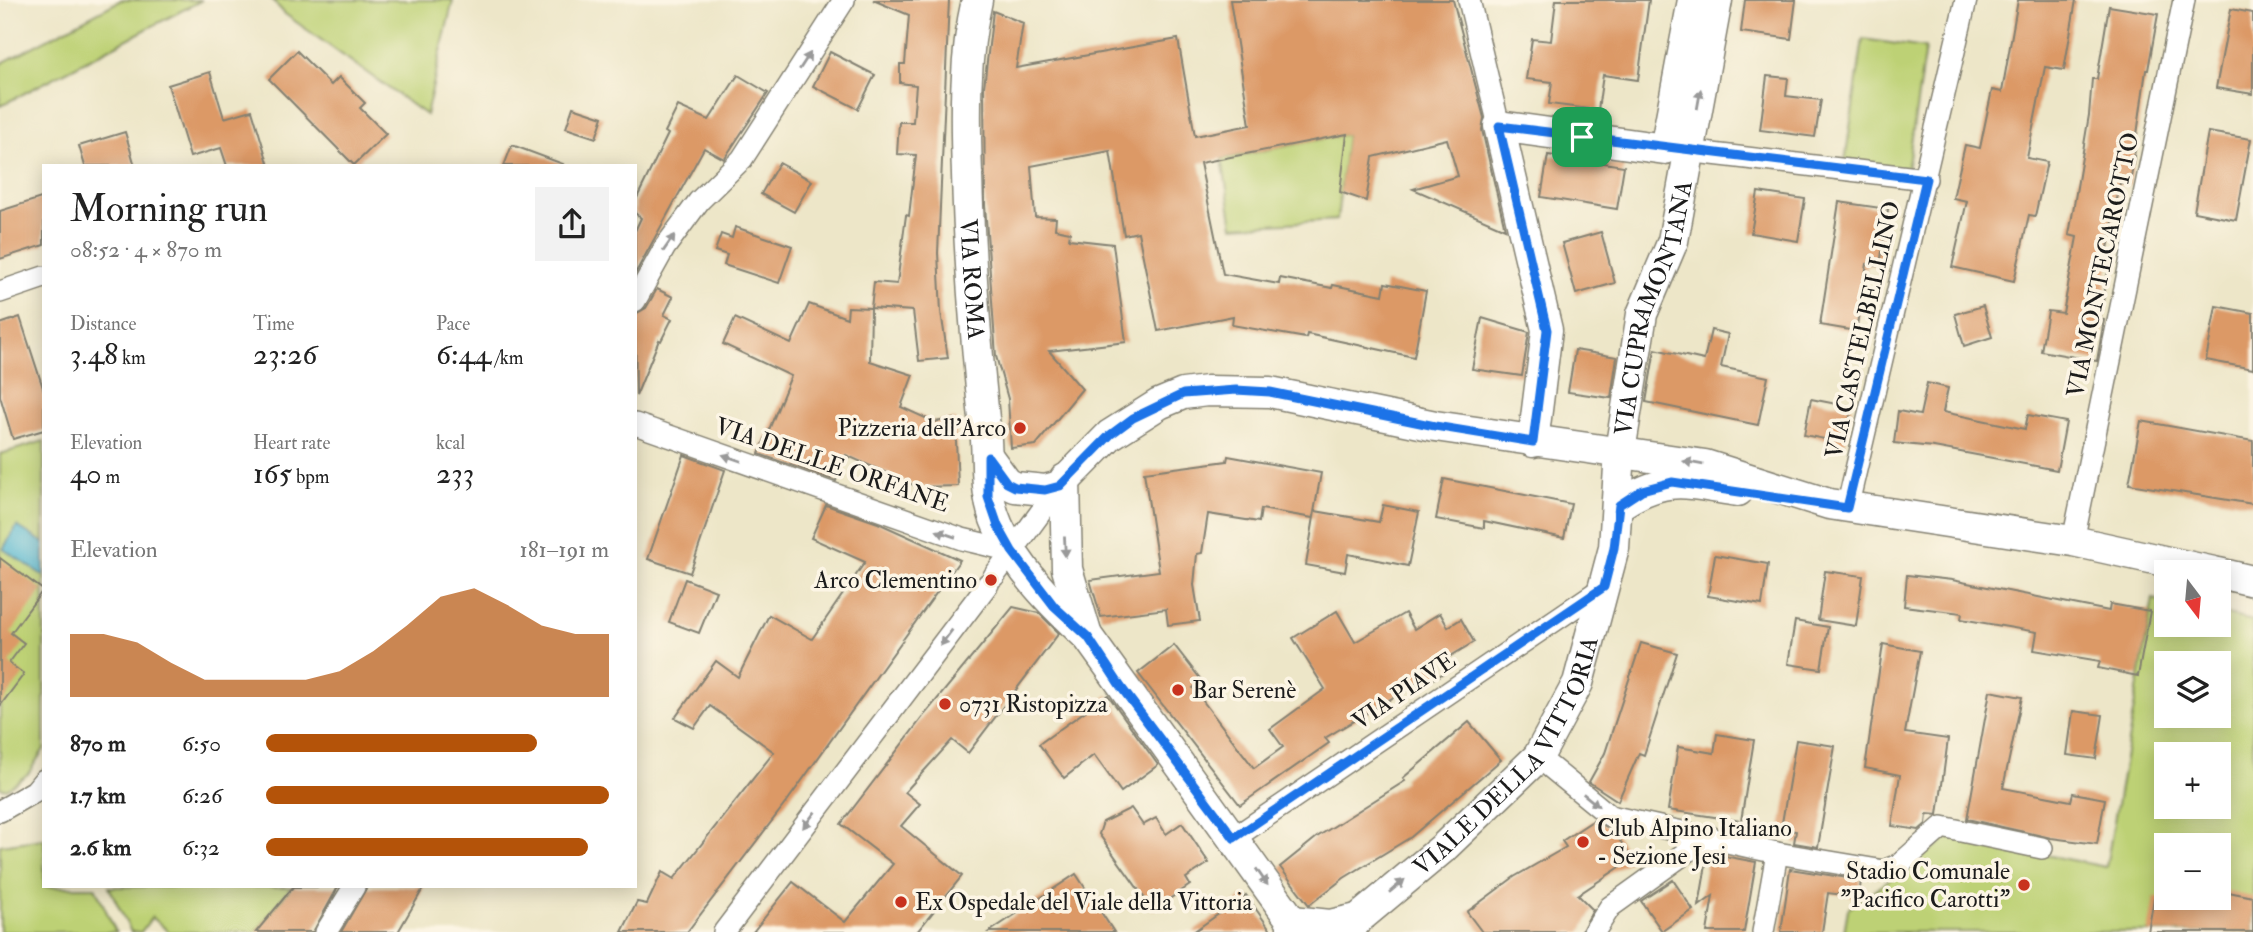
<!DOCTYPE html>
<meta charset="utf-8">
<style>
:root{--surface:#fff;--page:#f2f2f2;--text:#222;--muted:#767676;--accent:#b45309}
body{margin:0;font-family:"IM FELL Double Pica",serif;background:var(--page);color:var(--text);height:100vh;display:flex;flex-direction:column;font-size:26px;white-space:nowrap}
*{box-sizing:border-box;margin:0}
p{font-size:23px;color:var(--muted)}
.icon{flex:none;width:38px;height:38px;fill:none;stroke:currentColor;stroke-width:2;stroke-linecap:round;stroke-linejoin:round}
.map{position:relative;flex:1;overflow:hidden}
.side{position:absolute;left:42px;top:164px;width:595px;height:724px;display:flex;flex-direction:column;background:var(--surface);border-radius:0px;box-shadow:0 4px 18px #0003}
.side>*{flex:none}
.needle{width:46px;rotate:164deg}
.fabs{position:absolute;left:2154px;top:560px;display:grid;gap:14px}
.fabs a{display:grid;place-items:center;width:77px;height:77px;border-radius:0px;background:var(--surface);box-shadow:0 4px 18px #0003;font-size:35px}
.pin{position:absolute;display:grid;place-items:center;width:60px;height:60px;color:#fff;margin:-30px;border-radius:14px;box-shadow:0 4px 10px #0006}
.round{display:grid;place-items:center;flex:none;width:74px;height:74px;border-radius:0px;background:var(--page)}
.headline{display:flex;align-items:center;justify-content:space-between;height:119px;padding:0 28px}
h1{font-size:38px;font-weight:600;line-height:52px}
.metrics{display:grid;grid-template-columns:repeat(3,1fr);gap:10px;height:119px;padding:7px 28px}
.metrics div{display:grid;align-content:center}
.metrics b{font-size:30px;font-weight:600}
.metrics small{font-size:19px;font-weight:400}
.metrics p{font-size:19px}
.chart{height:196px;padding:14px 28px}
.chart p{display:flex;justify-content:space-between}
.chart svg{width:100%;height:126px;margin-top:7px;fill:var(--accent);opacity:.7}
ul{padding:0 28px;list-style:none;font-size:23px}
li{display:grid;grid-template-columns:112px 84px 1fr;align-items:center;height:52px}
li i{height:18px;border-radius:9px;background:var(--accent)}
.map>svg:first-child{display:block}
.green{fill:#bdd175;stroke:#6c7648;stroke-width:2;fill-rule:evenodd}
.water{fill:#51b6d0;stroke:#366976;stroke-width:2}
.building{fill:#dc9966}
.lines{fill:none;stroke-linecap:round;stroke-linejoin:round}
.street-casing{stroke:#848172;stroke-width:24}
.secondary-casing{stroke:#848172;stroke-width:33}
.street{stroke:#fff;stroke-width:21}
.secondary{stroke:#fff;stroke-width:30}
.oneway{fill:#999}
.route-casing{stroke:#fff;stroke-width:14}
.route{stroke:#1a73e8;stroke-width:9}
.poi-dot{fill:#c8321e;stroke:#fcf5e5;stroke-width:2.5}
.labels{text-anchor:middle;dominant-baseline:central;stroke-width:7;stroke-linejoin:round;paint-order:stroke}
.street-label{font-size:24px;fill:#1c1c1c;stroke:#fcf5e5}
.poi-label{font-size:24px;fill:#1c1c1c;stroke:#fcf5e5;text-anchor:start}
</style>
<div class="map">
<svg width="2253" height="932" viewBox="0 0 2253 932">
<rect width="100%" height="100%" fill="#fcf5e5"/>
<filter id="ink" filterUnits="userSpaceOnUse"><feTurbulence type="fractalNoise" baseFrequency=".0143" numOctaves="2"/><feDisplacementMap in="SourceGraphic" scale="14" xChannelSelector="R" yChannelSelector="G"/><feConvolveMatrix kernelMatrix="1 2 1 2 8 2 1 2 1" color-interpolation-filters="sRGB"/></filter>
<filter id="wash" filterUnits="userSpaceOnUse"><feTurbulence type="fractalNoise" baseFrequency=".00686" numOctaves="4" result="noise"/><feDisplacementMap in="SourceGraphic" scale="28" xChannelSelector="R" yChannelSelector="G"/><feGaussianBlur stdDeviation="1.57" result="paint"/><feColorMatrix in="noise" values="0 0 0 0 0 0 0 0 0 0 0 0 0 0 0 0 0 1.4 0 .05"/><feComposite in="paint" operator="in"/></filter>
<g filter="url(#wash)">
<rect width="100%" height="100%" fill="#ede6c8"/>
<g class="green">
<polygon points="121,0 202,0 0,106 0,64"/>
<polygon points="272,0 453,0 426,115 285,14"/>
<polygon points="1863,39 1925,48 1907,171 1845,162"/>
<polygon points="1347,134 1337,220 1233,226 1222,159"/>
<polygon points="44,441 44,749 28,774 6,789 0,788 0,454"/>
<path d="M2153,599l13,3v23h53v-12l34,8v311h-409l4,-23 103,-73 155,31zM2166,663h53v53h-53zM2166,754h53v53h-53zM2166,845h53v53h-53z"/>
<polygon points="44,839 44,887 95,887 116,932 0,932 0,845"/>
<polygon points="109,887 291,887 256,932 169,932 152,917 141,932 131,932"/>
</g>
<polygon class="water" points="17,526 44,543 44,576 3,549"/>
<g id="blocks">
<g class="building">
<polygon points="873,0 949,0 938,253 941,312 948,358 919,361 913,311 871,308 874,282 897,284 906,215 909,216 916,155 897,154 899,122 913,122 916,85 900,83 900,64 905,64 909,15"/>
<polygon points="1230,0 1453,0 1484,118 1482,130 1505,229 1413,189 1458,176 1447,139 1373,157 1366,201 1340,192 1347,134 1200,163 1223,274 1279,284 1280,278 1332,288 1333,285 1383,295 1385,283 1426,291 1414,357 1307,334 1306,338 1232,325 1233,316 1158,331 1138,232 1124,235 1110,151 1031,166 1035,217 1056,218 1055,229 1070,232 1069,239 1113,244 1126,342 1049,351 1082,389 1036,445 1011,448 1008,399 996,356 985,205 984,87 993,11 1023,23 1016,68 1178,39 1195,136 1250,125"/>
<polygon points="1556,0 1649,0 1638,80 1603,75 1598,110 1549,104 1552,82 1526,79 1532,39 1551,41"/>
<polygon points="1745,0 1796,0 1791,39 1741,32"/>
<polygon points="2018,0 2076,0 2064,70 2045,67 2027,158 2047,162 2035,216 2029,215 2014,281 1952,267 1967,201 1953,198 1965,145 1980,148 1992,90 2002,92"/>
<polygon points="2109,6 2158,14 2148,70 2146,70 2130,185 2120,183 2105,265 2109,266 2100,319 2104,320 2097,361 2041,351 2048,311 2063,313 2077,237 2069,235 2089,115 2092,79 2097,79"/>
<polygon points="2231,9 2253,13 2253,94 2216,88"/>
<polygon points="297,51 331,85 339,77 365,103 360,108 386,134 354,165 269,79"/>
<polygon points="830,52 875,75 858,109 813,86"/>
<polygon points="210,72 224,118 252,110 269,166 227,166 221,148 190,157 168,85"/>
<polygon points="738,75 768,93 724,159 704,148 635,274 635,231 641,218 635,213 635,202 668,134 665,132 678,106 709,120"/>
<polygon points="1767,76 1788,78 1786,96 1821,100 1815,137 1760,130"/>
<polygon points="573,107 603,117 596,138 566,128"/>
<polygon points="125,132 135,166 85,166 79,146"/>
<polygon points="2208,132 2251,139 2236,220 2194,212"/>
<polygon points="512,145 563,164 562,166 504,166"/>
<polygon points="1548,155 1624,166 1617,209 1541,197"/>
<polygon points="779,163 812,181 794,212 761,194"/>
<polygon points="1758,192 1805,199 1798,241 1751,233"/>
<polygon points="44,197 44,245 0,259 0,211"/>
<polygon points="1839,202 1888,209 1880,266 1867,264 1856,331 1820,325"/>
<polygon points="735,227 792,246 779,283 724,265 727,255 715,251 721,234 732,238"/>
<polygon points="1601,232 1615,283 1576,294 1562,243"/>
<polygon points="657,289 673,297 664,315 672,319 661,341 659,340 636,396 635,314 646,308"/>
<polygon points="809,304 847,318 848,307 871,308 870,361 913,375 901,407 934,422 955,419 958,486 918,487 846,455 836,481 759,454 791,376 723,344 735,318 791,344"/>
<polygon points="1983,306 1992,337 1964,346 1955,314"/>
<polygon points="2216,306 2253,313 2253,369 2206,360"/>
<polygon points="20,317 44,391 44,430 13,439 0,396 0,324"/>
<polygon points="1482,318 1529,332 1522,376 1472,369"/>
<polygon points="1711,330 1728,334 1721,367 1768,377 1758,425 1646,402 1655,349 1704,360"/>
<polygon points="1575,350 1617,357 1611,398 1568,392"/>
<polygon points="1927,383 1948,388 1943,412 2025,429 2028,415 2066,422 2057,470 1934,447 1894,443 1898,411 1920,415"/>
<polygon points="1811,399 1852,407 1845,443 1804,435"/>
<polygon points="2141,421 2253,441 2253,504 2129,484"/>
<polygon points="684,455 725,470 690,573 648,559"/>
<polygon points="1228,456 1321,473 1313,518 1261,509 1259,522 1208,514 1202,553 1197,554 1194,585 1200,621 1168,625 1166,609 1101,617 1090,580 1159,571 1144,472 1227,461"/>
<polygon points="1444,479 1571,504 1564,538 1484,521 1484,528 1436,519"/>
<polygon points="826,505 878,523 960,560 788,800 687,932 622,932 637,902 647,904 662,872 674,879 774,752 710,706 694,728 675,718 716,661 738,677 769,615 812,639 865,562 811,538"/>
<polygon points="1383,505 1419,512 1408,566 1348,554 1345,572 1306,565 1315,511 1379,522"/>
<polygon points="1715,555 1768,564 1762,605 1708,596"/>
<polygon points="0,558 43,590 11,633 24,643 9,663 24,674 0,706"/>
<polygon points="1825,571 1863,576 1856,626 1818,620"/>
<polygon points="1907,575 1952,580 2109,611 2110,604 2150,611 2138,676 2098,668 2100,661 2034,650 2037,632 1961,619 1962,613 1904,606"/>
<polygon points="685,579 716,591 699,633 669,622"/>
<polygon points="1013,607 1039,613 1059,633 968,753 952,740 905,792 920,804 901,826 962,876 917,932 753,932 793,882 845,922 893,864 841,824 925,714"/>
<polygon points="1337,611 1355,642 1405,613 1414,629 1440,613 1448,627 1461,619 1474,642 1441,662 1447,671 1418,688 1416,684 1325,738 1329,743 1240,805 1138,673 1174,645 1202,681 1193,688 1254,768 1283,747 1270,729 1325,689 1293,638"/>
<polygon points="1795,621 1828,627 1821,669 1788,664"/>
<polygon points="1641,643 1677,653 1644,755 1639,753 1618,801 1589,782 1605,753"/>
<polygon points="1883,644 1920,651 1905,733 1948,739 1938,815 1927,814 1926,824 1919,830 1892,826 1900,775 1865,768"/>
<polygon points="1990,691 2022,697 2003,788 2071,801 2073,793 2105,799 2097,844 2051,838 1967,819"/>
<polygon points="1108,695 1158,765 1121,792 1094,755 1064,778 1039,744"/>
<polygon points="2073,711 2103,715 2096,759 2067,755"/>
<polygon points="1469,722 1501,760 1411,837 1344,878 1309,905 1280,867 1317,837 1405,781 1403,778"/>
<polygon points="1717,734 1754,740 1741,821 1668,810 1678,747 1714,753"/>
<polygon points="1796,740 1835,746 1818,847 1794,843 1796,831 1781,829"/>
<polygon points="1131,808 1143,825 1156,818 1166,834 1182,823 1209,863 1186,878 1190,885 1153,910 1099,834 1103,822"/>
<polygon points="1594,820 1613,830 1632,859 1578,895 1593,910 1581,932 1482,932 1467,912 1514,877 1566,847 1562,841"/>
<polygon points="1708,853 1756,862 1744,932 1707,932 1713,896 1699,906"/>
<polygon points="1790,869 1861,880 1859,897 1828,893 1822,932 1781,932"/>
<polygon points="1076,874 1114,932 989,932"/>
<polygon points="1673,880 1693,910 1662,931 1641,901"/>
<polygon points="293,887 338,887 313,932 256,932"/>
<polygon points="367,887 424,887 398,932 341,932"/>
<polygon points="2219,890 2253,897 2253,932 2148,932 2154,898 2219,898"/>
<polygon points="1246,895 1272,932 1193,932"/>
</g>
</g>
</g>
<g filter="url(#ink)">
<use href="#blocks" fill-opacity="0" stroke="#848172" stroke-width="2"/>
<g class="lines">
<g class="street-casing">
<g id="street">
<polyline points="1469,0 1499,126"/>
<polyline points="1678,150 1926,179"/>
<polyline points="0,292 44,277"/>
<polyline points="635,301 665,247 699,201 742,159 844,0"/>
<polyline points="635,424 962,539 1012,551"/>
<polyline points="1847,508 1966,0"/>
<polyline points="2073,541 2184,0"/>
<polyline points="994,576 1060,486"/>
<polyline points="1538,757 1610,816 1777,853 1884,871 1900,864 1942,827 2042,848"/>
<polyline points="0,811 35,791 44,780"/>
<polyline points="1234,838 1604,587"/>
<polyline points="326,932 354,887"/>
<polyline points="724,932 988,584"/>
<polyline points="1594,932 1610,907 1709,836"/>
<polyline points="1763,932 1777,853"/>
</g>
</g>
<g class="secondary-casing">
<g id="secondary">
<path id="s1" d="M977,0c-13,56 -12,117 -10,174 2,85 9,169 18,254 4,34 -2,66 13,98 20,44 55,79 90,111l204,284v11"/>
<polyline points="1533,442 1547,330 1499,126 1665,149 1693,0"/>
<polyline points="988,457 1007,483 1015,487 1045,490 1060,486 1110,435 1159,404 1183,394 1207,391 1270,392 1435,426 1705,465 1829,504 2073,541 2214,572"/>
<polyline points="1065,479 1067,569 1087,636"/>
<path d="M1619,505c47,-31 66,-22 119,-14"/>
<polyline points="2219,573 2253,581"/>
<polyline points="1292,921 1330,925 1358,919"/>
<path id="s2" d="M1347,932l11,-13 84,-70 96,-92 40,-74 36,-135 6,-97 22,-137 31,-73 44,-241"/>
</g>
</g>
<use href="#street" class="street"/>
<use href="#secondary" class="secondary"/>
</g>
<defs><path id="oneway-solid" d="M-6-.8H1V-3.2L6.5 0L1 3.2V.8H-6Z" transform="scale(1.75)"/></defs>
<g class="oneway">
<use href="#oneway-solid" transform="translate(805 61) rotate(-57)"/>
<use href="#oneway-solid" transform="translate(1699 99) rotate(-80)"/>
<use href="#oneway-solid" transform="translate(669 243) rotate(-55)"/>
<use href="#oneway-solid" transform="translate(732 458) rotate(-161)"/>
<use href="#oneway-solid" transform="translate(1693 463) rotate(-170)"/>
<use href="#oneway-solid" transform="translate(946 534) rotate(-161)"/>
<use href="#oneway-solid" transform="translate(1065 547) rotate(87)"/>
<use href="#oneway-solid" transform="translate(946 638) rotate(127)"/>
<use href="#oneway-solid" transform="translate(1591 800) rotate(39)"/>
<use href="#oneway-solid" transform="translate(809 820) rotate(127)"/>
<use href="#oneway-solid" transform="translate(1262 877) rotate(55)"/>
<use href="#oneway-solid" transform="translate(1397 886) rotate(-40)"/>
</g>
</g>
<g class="lines" filter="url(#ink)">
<g class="route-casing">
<polygon id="route" points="1499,126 1926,179 1847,508 1672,482 1642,490 1619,505 1614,548 1604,587 1234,838 1121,687 1088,637 1054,606 1012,551 998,526 988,497 988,457 1007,483 1015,487 1045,490 1060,486 1110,435 1133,418 1183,394 1236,390 1270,392 1435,426 1533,442 1547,330"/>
</g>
<use href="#route" class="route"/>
</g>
<g class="poi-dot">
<circle cx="1020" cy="428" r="7"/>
<circle cx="991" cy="580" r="7"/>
<circle cx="1178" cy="690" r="7"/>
<circle cx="945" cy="704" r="7"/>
<circle cx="1583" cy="842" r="7"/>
<circle cx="2024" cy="885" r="7"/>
<circle cx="901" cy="902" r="7"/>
</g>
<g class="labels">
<g class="street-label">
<text transform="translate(2103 265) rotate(-78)">VIA MONTECAROTTO</text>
<text stroke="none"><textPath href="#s1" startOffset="280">VIA ROMA</textPath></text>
<text stroke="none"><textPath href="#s2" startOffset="728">VIA CUPRAMONTANA</textPath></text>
<text transform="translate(1863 330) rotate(-77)">VIA CASTELBELLINO</text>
<text transform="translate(832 465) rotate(19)">VIA DELLE ORFANE</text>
<text transform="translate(1404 691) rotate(-34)">VIA PIAVE</text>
<text stroke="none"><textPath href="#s2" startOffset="242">VIALE DELLA VITTORIA</textPath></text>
</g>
<g class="poi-label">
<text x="1006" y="428" text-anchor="end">Pizzeria dell'Arco</text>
<text x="977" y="580" text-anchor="end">Arco Clementino</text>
<text x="1192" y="690">Bar Serenè</text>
<text x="959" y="704">0731 Ristopizza</text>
<text x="1597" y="828">Club Alpino Italiano<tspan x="1597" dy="28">- Sezione Jesi</tspan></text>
<text x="2010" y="871" text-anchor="end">Stadio Comunale<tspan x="2010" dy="28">"Pacifico Carotti"</tspan></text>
<text x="915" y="902">Ex Ospedale del Viale della Vittoria</text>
</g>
</g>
</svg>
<div class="fabs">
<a><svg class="needle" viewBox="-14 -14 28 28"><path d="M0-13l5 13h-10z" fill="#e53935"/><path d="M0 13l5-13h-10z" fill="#767676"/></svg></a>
<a><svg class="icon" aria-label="layers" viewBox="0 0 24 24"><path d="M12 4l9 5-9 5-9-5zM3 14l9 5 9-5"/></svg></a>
<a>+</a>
<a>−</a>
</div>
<div class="pin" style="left:1582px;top:137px;background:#1e9e55"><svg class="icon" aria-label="arrive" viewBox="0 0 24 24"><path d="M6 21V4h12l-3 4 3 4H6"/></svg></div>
<section class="side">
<div class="headline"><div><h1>Morning run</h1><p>08:52 · 4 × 870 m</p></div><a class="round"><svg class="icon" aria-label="share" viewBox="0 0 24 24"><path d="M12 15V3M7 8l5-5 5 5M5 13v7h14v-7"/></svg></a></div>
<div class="metrics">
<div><p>Distance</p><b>3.48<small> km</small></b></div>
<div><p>Time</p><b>23:26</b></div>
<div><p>Pace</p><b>6:44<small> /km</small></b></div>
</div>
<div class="metrics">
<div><p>Elevation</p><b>40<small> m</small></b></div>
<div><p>Heart rate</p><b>165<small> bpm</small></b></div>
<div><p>kcal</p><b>233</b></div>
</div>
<div class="chart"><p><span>Elevation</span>181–191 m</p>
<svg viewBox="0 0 160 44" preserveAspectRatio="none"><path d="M0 44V22L10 22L20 25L30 32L40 38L50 38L60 38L70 38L80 35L90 28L100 19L110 9L120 6L130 12L140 19L150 22L160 22V44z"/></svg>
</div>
<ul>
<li><b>870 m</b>6:50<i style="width:79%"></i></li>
<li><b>1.7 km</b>6:26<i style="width:100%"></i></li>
<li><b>2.6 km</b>6:32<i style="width:94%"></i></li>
</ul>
</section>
</div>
